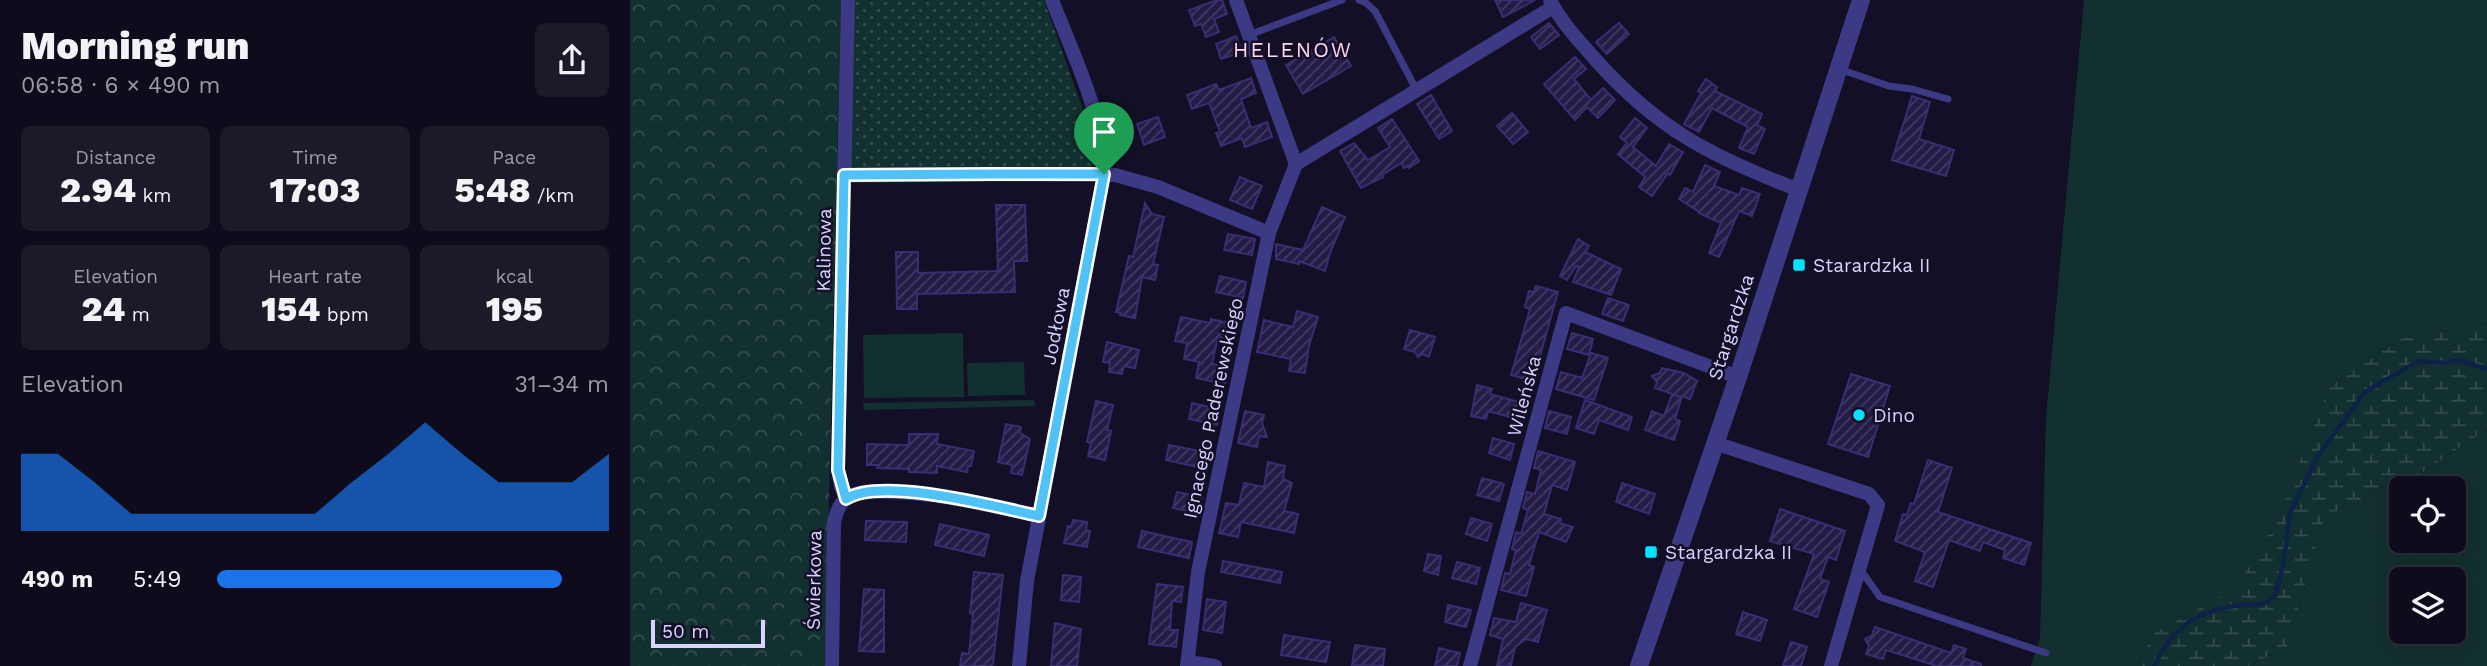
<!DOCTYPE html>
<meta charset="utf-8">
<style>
:root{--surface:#0e0b1c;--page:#1c1929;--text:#f1f3f6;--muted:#9b9ba3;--line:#2e2b3b;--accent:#1a73e8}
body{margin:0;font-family:"Work Sans",sans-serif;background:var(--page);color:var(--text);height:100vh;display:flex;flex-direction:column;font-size:26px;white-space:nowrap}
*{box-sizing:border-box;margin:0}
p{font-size:23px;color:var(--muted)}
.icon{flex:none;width:38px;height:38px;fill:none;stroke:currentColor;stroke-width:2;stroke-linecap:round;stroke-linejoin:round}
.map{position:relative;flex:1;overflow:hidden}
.details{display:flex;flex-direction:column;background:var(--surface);width:630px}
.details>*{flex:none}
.buttons{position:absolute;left:1759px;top:476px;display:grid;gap:14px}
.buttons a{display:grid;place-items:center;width:77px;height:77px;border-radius:10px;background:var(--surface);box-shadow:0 7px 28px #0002,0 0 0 2px var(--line);font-size:35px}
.scale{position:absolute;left:21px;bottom:18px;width:114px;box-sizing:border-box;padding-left:7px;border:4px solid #d9d4ff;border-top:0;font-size:19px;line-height:24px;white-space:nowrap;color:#d9d4ff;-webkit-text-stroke:5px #130f26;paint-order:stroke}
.pin{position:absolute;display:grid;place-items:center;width:60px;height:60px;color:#fff;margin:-72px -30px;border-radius:50% 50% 50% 0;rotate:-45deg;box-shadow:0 0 7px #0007}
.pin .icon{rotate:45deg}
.round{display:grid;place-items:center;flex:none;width:74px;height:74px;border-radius:10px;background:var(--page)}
.head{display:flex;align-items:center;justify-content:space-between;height:119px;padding:0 21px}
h1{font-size:38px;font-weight:800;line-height:52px}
.metrics{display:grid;grid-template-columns:repeat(3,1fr);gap:10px;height:119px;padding:7px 21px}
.metrics div{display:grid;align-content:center;border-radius:10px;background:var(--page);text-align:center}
.metrics b{font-size:35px;font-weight:800}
.metrics small{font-size:19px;font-weight:400}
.metrics p{font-size:19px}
.chart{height:196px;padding:14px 21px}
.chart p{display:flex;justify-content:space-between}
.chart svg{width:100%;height:126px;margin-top:7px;fill:var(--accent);opacity:.7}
ul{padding:0 21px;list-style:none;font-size:23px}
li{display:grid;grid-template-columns:112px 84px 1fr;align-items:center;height:52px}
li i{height:18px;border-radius:9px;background:var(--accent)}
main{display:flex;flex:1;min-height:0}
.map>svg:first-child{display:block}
.grass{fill:#12302f;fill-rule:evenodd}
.forest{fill:url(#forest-crowns)}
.wetland{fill:url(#wetland-marsh)}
.park{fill:url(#park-dots)}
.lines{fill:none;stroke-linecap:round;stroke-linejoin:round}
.stream{stroke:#0c2248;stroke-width:4.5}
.building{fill:url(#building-hatch);stroke:#3b2d73;stroke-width:2}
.service{stroke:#3d3a85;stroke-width:7}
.minor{stroke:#3d3a85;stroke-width:14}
.tertiary{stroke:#3d3a85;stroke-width:18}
.route-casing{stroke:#fff;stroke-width:14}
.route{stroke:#4fc3f7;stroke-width:9}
.poi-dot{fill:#00e5ff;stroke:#130f26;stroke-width:2.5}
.labels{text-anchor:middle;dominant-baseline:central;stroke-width:5;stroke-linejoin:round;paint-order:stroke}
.street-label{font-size:19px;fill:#d9d4ff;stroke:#130f26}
.poi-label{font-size:19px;fill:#d9d4ff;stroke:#130f26;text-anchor:start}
.neighbourhood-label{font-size:21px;letter-spacing:2px;fill:#ffd6f0;stroke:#130f26}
</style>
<main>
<section class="details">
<div class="head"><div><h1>Morning run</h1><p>06:58 · 6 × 490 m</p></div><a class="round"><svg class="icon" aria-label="share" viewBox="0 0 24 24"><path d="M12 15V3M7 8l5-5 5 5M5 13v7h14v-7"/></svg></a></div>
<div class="metrics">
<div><p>Distance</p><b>2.94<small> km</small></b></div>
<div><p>Time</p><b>17:03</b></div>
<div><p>Pace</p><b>5:48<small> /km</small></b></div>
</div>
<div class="metrics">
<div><p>Elevation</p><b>24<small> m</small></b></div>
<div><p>Heart rate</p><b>154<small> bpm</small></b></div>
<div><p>kcal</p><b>195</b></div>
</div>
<div class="chart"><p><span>Elevation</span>31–34 m</p>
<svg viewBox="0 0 160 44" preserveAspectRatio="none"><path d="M0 44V17L10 17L20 27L30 38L40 38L50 38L60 38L70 38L80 38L90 27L100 17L110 6L120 17L130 27L140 27L150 27L160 17V44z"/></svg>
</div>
<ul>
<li><b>490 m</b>5:49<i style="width:88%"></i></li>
</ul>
</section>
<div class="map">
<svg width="1857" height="666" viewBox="0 0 1857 666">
<defs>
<pattern id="forest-crowns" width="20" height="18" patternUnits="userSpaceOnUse" patternTransform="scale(1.75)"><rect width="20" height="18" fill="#12302f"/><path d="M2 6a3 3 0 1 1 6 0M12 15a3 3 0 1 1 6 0" fill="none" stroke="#344d4e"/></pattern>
<pattern id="wetland-marsh" width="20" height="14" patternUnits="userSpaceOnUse" patternTransform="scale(1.75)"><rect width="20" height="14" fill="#12302f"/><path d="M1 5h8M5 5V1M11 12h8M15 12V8" fill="none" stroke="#344d4e"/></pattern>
<pattern id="park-dots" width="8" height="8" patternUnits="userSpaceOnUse" patternTransform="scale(1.75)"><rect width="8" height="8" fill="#12302f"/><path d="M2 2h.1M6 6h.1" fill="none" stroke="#344d4e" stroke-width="1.8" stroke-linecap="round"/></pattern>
<pattern id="building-hatch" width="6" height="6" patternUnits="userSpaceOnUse" patternTransform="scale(1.75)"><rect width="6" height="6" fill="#241b47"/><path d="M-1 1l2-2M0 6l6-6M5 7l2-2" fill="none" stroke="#433b63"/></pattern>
</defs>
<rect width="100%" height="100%" fill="#130f26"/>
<g class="grass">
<polygon points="1454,0 1857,0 1857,324 1772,338 1699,387 1648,518 1607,588 1523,634 1507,666 1401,666 1410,638 1416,418"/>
<polygon points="333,333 334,397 234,398 233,335"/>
<polygon points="394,362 395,395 338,396 337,363"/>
<polygon points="404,400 405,406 234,410 233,403"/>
<path d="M1857,429v237h-239l39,-19 38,-131 95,-42zM1771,488h53v53h-53zM1771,579h53v53h-53z"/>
</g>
<polygon class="forest" points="0,0 211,0 195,666 0,666"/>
<polygon class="wetland" points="1857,324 1857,429 1790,474 1695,516 1657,647 1618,666 1507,666 1523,634 1607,587 1648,518 1699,387 1772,338"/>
<polygon class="park" points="211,0 414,0 464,140 464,181 207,183"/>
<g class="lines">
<path class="stream" d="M1524,666c19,-38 38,-52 80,-60 19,-4 25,4 41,-10l8,-30 7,-53 28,-57 47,-64 54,-31 26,2 13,-3 29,9"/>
</g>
<g class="building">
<polygon points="587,0 592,0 597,14 584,19 589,32 576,37 571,24 565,26 559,10"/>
<polygon points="865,0 905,0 873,17"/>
<polygon points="919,23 929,35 910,49 901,37"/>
<polygon points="989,23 999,34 977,54 966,42"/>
<polygon points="606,36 612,52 591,59 586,44"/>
<polygon points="704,37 721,66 673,94 656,65"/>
<polygon points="945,57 956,69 944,79 961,100 973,88 985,100 968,118 957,107 945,120 914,84"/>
<polygon points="621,78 626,93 611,99 621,128 637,122 642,137 615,147 612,138 591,146 586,133 590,132 579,103 562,109 557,95 586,84 589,90"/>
<polygon points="1076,79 1087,87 1085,91 1132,114 1127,125 1135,129 1124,154 1109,148 1118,127 1082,108 1069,132 1054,124 1071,93 1068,91"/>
<polygon points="801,95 822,131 809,139 787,104"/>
<polygon points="1282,96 1300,102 1289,139 1324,150 1316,176 1262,160"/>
<polygon points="882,113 898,132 883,144 867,126"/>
<polygon points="528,117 535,137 514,145 507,124"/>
<polygon points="1005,118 1017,128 1003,147 1026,166 1039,144 1053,152 1040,175 1038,173 1022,196 1009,187 1015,177 988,154 997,143 990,137"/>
<polygon points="762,119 789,161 779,168 777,166 774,168 771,163 752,175 753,177 731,188 710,151 724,143 738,160 760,147 748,128"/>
<polygon points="1075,165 1090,172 1084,186 1109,195 1112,188 1130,194 1122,216 1109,211 1089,257 1079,253 1091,223 1069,213 1069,212 1049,199 1055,188 1063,192"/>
<polygon points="610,177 632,186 622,209 600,200"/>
<polygon points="515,203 522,214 534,217 523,264 528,265 525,280 512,277 505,318 490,315 491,313 486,312 499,256 503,257"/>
<polygon points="366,205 395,205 397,261 384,261 385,292 287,294 287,309 267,309 266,252 288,252 288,273 368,271"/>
<polygon points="692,207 715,217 700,253 695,271 669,261 669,264 646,259 646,244 673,250"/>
<polygon points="598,234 625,239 622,255 594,250"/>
<polygon points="948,239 959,246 955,252 991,269 981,295 943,282 949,267 946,266 937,280 930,276"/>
<polygon points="590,276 616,282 613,298 586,292"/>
<polygon points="906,286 928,292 903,381 881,375 900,309 895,307 899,291 904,292"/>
<polygon points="978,298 999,305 993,321 972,314"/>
<polygon points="667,311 688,317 679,346 675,373 659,371 661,359 627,352 634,320 663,327"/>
<polygon points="551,317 580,323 581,319 607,325 604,340 588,337 582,364 598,367 595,384 566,378 569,362 554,359 557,343 545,341"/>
<polygon points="780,330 805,337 799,357 792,354 788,357 785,352 774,349"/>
<polygon points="942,333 963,339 959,355 937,349"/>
<polygon points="477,342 509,350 505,368 494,366 492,374 479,372 480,363 473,362"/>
<polygon points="961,353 978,358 964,400 926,389 931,372 952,378"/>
<polygon points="1032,368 1054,373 1067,381 1060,399 1052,396 1045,419 1050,421 1044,440 1015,430 1022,411 1034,416 1042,394 1051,397 1025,388 1027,382 1022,376 1030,373"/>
<polygon points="1221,374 1260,386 1238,457 1198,444"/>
<polygon points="847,385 862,389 860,394 896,404 891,420 858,411 856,419 841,416"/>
<polygon points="955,400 1002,417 998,430 969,420 964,434 946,428"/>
<polygon points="466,401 483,405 477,430 481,431 475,460 458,456 461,443 457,442"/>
<polygon points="562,403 589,409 587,425 559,419"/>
<polygon points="615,411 634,415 632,423 637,437 629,436 627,447 608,443"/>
<polygon points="919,411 941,417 937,434 915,428"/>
<polygon points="376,424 391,427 390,433 400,439 392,475 381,473 382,465 368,462"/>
<polygon points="279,434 308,434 307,444 344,451 341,466 338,466 337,472 307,466 307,473 279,472 279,469 247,468 247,465 237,465 237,444 279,445"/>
<polygon points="863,438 884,444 880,460 859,453"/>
<polygon points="539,445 580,453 577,469 536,460"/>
<polygon points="908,451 945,462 937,490 922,485 914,514 931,519 930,523 943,527 936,542 909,532 899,565 904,567 896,596 871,590 875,573 880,574 886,550 882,549 886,532 891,534 898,510 893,508 897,492 905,494 911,470 904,468"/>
<polygon points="1298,460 1322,468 1308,512 1401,543 1394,565 1373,558 1375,550 1353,542 1350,551 1319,540 1303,587 1285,581 1295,552 1265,541 1273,514 1277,515 1281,503 1284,504"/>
<polygon points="638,462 655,466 653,479 662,483 654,511 668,514 664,533 611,522 608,537 589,533 596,503 609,505 614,483 634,487"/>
<polygon points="852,478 874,484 869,501 847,495"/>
<polygon points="992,483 1025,494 1019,514 986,502"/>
<polygon points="547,492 572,497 568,513 543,508"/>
<polygon points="1150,509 1215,531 1206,560 1198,557 1190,579 1199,582 1187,617 1164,609 1184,554 1140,541"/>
<polygon points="841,518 862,524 857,541 836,534"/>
<polygon points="443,520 457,522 456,530 460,531 457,547 434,543 438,526 441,527"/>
<polygon points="236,521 277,522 276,542 235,540"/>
<polygon points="310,524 359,535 354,556 305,545"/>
<polygon points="512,531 562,542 559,558 508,547"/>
<polygon points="798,554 811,556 808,575 794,571"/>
<polygon points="593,561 652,572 650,583 591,572"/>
<polygon points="827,562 850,568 846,584 822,578"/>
<polygon points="344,572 373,575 363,664 360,666 330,666 332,653 339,654 343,614 340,613"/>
<polygon points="433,575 451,577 449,602 431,600"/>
<polygon points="527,584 553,587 551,602 542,601 540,630 548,630 546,647 519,644"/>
<polygon points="234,589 254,590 254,652 229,651"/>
<polygon points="577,599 596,602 592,633 573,630"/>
<polygon points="891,603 917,610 908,642 896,639 885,647 881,666 867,666 873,639 860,635 864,618 886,622"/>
<polygon points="818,605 841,610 836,627 815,622"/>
<polygon points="1113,612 1137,620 1130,641 1106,634"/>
<polygon points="425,623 451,629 447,666 421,666"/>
<polygon points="1245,627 1321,653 1324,645 1336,649 1333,658 1351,664 1351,666 1307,666 1256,650 1253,659 1236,654 1239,646 1235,639 1242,635"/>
<polygon points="654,635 700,642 696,662 651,655"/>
<polygon points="1161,642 1177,647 1171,666 1153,666"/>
<polygon points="725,645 755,649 753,666 722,665"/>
<polygon points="809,648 830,653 827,666 805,666"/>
</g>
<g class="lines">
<g class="service">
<polyline points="729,0 736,3 745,11 787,91"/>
<polyline points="619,35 712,0"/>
<polyline points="1209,69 1259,86 1282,89 1318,99"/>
<polyline points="1230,569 1250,597 1416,653"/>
</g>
<g class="minor">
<polyline points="606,0 666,164"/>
<path d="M920,0c11,22 29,41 45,59 62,70 117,98 204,131"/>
<polyline points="666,164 923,7"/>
<polyline points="214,175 360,174 485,175 528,187 639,233"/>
<polyline points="1085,443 1239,494 1248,505 1201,666"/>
<polyline points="216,499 211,487 208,470 218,0"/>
<polyline points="558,662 585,666"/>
<path d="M202,666l2,-143c2,-11 6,-22 16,-27 12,-6 26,-5 38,-4 54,1 99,13 151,24"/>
<path d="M389,666l8,-85 77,-406c-1,-62 -30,-118 -52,-175"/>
<polyline points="557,666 568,572 639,233 666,164"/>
<polyline points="840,666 936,313 1108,377"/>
</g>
<polyline class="tertiary" points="1009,666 1108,377 1231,0"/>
</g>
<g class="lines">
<g class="route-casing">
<path id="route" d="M360,174h114l-65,342c-42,-9 -158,-40 -193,-17l-8,-29 6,-295z"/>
</g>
<use href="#route" class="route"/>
</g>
<g class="poi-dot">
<rect x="1162" y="258" width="14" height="14" rx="3.5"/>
<circle cx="1229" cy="415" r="7"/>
<rect x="1014" y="545" width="14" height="14" rx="3.5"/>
</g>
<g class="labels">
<g class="street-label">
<text transform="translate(194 250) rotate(-89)">Kalinowa</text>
<text transform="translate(426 326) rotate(-79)">Jodłowa</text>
<text transform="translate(1101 327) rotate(-72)">Stargardzka</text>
<text transform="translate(894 396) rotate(-75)">Wileńska</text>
<text transform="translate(583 408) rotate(-78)">Ignacego Paderewskiego</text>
<text transform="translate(184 580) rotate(-89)">Świerkowa</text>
</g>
<g class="poi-label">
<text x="1183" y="265">Starardzka II</text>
<text x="1243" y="415">Dino</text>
<text x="1035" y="552">Stargardzka II</text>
</g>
<g class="neighbourhood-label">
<text x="663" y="49">HELENÓW</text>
</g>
</g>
</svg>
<div class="buttons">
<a><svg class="icon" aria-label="locate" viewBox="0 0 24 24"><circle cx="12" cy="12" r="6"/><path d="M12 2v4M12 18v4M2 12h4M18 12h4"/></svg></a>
<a><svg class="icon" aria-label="layers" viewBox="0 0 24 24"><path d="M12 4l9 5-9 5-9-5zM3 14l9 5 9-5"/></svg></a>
</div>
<div class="scale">50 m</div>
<div class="pin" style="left:474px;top:174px;background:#1e9e55"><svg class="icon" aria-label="arrive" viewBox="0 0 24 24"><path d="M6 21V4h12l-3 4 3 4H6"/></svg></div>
</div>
</main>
